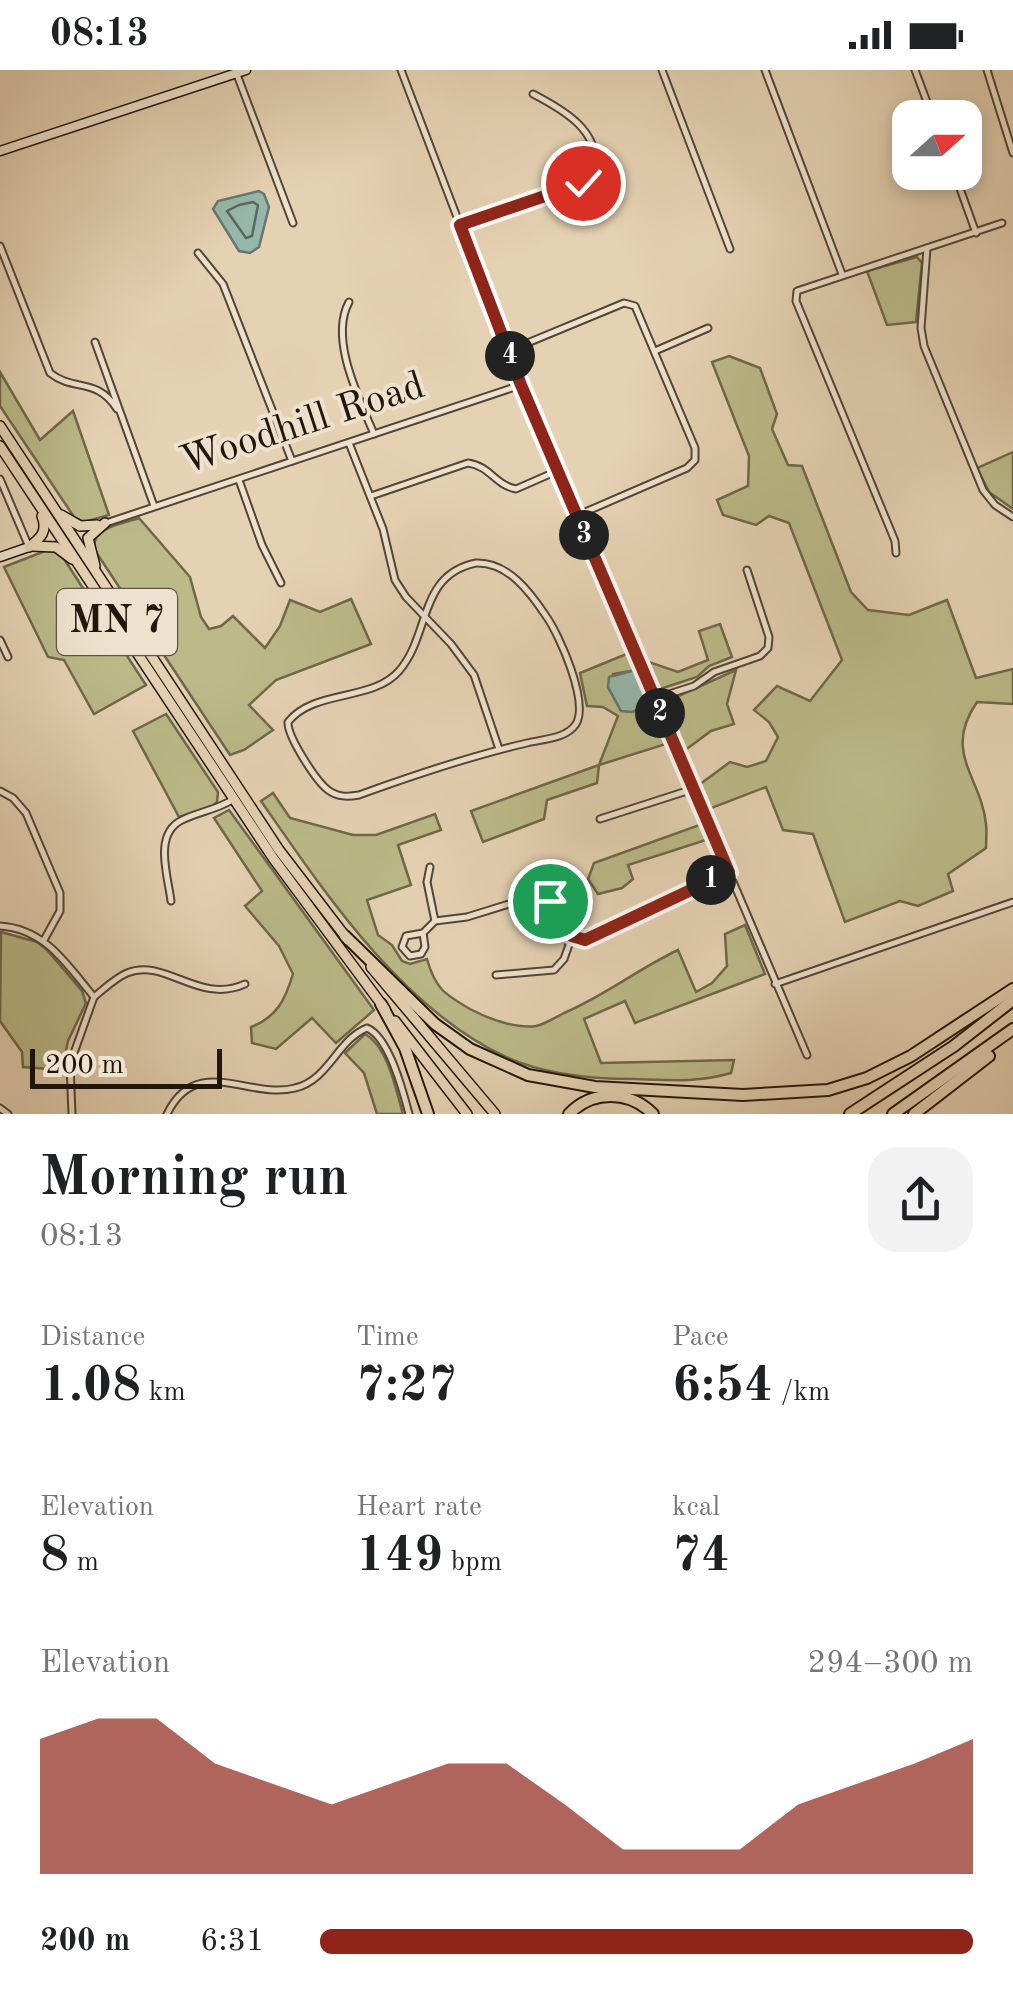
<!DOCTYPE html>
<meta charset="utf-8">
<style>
:root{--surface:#fff;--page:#f2f2f2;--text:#202124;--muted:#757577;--accent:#8f2418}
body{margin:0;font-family:"Old Standard TT",serif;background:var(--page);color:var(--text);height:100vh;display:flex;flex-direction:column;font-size:38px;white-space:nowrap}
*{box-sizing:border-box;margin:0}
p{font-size:32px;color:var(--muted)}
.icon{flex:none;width:55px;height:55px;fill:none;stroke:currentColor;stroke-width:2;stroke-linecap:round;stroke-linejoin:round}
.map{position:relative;height:1044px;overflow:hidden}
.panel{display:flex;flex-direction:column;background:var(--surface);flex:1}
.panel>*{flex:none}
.needle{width:65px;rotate:69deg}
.controls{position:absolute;left:892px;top:30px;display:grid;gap:20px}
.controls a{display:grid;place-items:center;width:90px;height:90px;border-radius:20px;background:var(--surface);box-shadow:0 5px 15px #0003;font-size:50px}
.scale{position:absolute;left:30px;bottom:25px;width:192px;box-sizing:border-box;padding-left:10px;border:5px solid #22160b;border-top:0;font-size:28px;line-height:35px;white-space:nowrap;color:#22160b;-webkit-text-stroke:8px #eee2ce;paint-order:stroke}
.pin{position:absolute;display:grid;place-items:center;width:85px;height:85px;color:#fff;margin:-42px;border:5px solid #fff;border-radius:50%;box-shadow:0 2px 10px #0007}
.km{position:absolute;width:50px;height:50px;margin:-25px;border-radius:50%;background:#222;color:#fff;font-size:28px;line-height:50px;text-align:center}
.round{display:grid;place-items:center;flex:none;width:105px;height:105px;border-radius:30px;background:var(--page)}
.overview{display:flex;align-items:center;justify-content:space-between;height:170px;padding:0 40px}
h1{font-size:55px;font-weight:600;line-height:75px}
.metrics{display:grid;grid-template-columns:repeat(3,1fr);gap:15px;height:170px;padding:10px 40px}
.metrics div{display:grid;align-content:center}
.metrics b{font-size:50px;font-weight:600}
.metrics small{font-size:28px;font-weight:400}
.metrics p{font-size:28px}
.chart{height:280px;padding:20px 40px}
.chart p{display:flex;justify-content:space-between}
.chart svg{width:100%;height:180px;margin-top:10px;fill:var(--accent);opacity:.7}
ul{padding:0 40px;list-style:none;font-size:32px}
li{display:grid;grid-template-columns:160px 120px 1fr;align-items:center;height:75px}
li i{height:25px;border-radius:12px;background:var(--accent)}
.status{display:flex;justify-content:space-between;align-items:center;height:70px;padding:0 50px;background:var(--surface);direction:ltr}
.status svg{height:28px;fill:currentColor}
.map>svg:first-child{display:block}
.green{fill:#bbba88;stroke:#6e684a;stroke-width:2.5}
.water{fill:#96b8ac;stroke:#68776c;stroke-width:2.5}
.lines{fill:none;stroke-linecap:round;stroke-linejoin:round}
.shore{stroke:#5c675c;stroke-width:2.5}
.street-casing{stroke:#534535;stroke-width:9}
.secondary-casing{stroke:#22160b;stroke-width:11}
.primary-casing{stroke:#22160b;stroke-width:12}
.highway-casing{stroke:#22160b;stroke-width:14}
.street{stroke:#eee2ce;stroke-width:5}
.secondary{stroke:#eee2ce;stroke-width:8}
.primary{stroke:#e5d2b3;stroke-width:9}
.highway{stroke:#e5d2b3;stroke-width:10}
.route-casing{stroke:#fff;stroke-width:20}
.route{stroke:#8f2418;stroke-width:12}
.labels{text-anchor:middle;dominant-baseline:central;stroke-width:8;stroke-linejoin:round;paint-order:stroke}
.shield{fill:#eee2ce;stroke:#5f5346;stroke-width:2.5}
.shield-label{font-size:38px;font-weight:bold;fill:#22160b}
.street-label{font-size:40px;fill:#22160b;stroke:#eee2ce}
</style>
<div class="status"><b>08:13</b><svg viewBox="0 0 49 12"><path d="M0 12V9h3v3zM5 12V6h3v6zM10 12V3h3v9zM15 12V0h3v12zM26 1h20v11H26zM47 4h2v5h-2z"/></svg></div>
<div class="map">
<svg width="1013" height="1044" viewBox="0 0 1013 1044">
<rect width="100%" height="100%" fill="#e5d2b3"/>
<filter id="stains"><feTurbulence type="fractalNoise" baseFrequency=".002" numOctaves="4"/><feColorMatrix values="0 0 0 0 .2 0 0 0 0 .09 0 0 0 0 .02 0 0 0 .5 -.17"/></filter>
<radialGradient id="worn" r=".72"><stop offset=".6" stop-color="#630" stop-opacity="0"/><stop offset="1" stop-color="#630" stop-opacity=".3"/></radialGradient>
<g class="green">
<polygon points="917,187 922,193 916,252 887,255 867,201"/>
<path d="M729,286l31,12 17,46 -5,15 16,36 14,1 49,126 17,18 41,5 38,-15 29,78 37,-9v35l-36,-2c-35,51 4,74 9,122 1,8 0,17 0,24l-38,26 5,17 -35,15 -18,-5 -55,21 -32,-88 -30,-4 -17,-43 -57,22 -10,-24 31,-23 17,5 19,-6 12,-24 -9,-15 -15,-12 23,-24 33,15 32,-41 -53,-137 -20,-7 -13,9 -33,-10 -6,-15 31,-14 1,-30 -37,-94z"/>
<polygon points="0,302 40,370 73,341 109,445 84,452 74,447 0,336"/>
<polygon points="1013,382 1013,439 989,422 977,398"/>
<path d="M139,448l51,59 11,40 8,12 12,-3 12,-10 32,32 15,-22 10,-26 30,12 31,-13 20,45 -95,36 -27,25 24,25 -29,20 -14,5 -136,-206c-2,-22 28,-25 45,-31z"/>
<polygon points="45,481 53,481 64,489 146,615 94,644 64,590 48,587 4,497"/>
<polygon points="720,554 732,587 709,596 697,607 660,619 657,617 646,591 678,602 708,590 699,561"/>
<polygon points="629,583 636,600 613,604 608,617 621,640 632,642 650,634 669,673 599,695 597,713 547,730 544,749 483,772 471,741 599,695 618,646 603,637 587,636 580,603"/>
<polygon points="736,600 727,634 734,654 711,661 684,681 663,633"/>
<polygon points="166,644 218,722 217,732 211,737 179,747 133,661"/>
<path d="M273,723l17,25 63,17h23l59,-21 6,16 -43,15 13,40 -44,15 11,35 14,10 10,16 8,3 17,-5c8,29 17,35 43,50 17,9 45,20 66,17 9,-2 20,-9 28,-13 40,-17 74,-44 114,-63l18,42 16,-9 15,-17 -2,-32 20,-9 20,49 -130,49 -10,-22 -41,18 17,44 133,-3 -3,13c-33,10 -64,7 -98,6 -43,0 -88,-4 -127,-22 -104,-48 -181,-164 -245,-256z"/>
<path d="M229,740l145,200 -38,33 -24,-25 -36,31 -24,-6 -1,-16c26,-10 34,-27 42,-53l-14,-28 -34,-40 17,-15 -48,-73z"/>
<polygon points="702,754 709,769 628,795 633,809 622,818 598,824 588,809 594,793"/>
<polygon points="1,862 37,872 47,880 82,921 86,933 68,971 62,1000 23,997 22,982 0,951"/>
<path d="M365,964c23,13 31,56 38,80h-26l-13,-41 -19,-20z"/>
</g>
<g class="water">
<polygon points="259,121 264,124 269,137 259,177 250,183 239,181 213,139 218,131"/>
<polygon points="636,600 650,634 632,642 621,641 608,617 609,607"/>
</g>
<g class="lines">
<polygon class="shore" points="253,132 258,135 252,166 246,168 227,141 239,135"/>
<g class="street-casing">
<g id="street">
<polyline points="401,0 521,315 807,985"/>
<polyline points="662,0 730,179"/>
<polyline points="765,0 842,204"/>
<polyline points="915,0 933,48"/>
<polyline points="987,0 1013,83"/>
<polyline points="236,2 293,153"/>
<polyline points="954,102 976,163"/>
<path d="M461,154l115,-38 17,-14c11,-40 -31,-63 -60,-78"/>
<path d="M0,176l50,127c24,19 47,4 67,36"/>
<polyline points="927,178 921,258 924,276 983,420 995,435 1013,447"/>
<polyline points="198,183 223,214 292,391"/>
<path d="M349,232c-20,37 10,96 25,132"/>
<polyline points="95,272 154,436"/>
<polyline points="508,281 624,233 635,236 695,378 695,390 687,398 576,446"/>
<polyline points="655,281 708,258"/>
<polyline points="349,373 383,459 395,510 406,527 451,574 474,605 499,679"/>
<polyline points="0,409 29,477"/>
<polyline points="239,410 262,475 281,513"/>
<path d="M371,426l97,-33c22,3 27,22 48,26l41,-18"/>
<polyline points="106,453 521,315"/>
<polyline points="896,483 895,471 796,231 797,221 1002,153"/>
<path d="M476,493c32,-1 54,29 70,53 14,20 43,86 30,108 -10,15 -33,15 -49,19 -57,13 -113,32 -168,52 -12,2 -22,2 -31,-5 -12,-9 -41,-54 -40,-68 26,-33 84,-20 111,-51 32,-37 19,-96 77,-108z"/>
<polyline points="0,570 8,587"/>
<polyline points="654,629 694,616 714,602 760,586 768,578 769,567 747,500"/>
<polyline points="0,721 13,728 26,743 60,823 60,841 44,870"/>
<polyline points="600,749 693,719"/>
<polyline points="430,797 427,812 435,851"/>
<path d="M171,831c-3,-25 -18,-67 11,-81 19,-9 34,-10 52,-21"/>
<path d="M0,856c46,3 67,39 94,71l-24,67 2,50"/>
<polyline points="423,863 425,877 421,884 410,886 402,877 406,866 423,863 435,851 467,847 538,825 550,831 572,866"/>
<polyline points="573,866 585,870 592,867 729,802"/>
<polyline points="496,905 554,900 564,889 572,866"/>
<polyline points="775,914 1013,832"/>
<path d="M94,927c10,-8 21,-19 33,-24 38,-16 71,32 118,11"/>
<polyline points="0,1038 8,1044"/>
<path d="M167,1044c30,-61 82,-14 128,-26 34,-8 42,-48 72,-60 22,9 36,63 42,86"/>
</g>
</g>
<g class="secondary-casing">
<g id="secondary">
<polyline points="0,81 246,0"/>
<polyline points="0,487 29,477"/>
</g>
</g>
<g class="primary-casing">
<g id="primary">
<polyline points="0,356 279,780 348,870"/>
<polyline points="0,376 273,788 385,939"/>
<polyline points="61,445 80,456 97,455"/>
<polyline points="32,476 56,477 72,489"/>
<path d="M29,477c12,-9 19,-16 13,-31"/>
<polyline points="95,496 88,468 105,453"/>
<polyline points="371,897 495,1044"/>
<polyline points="395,951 467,1044"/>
</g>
</g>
<g class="highway-casing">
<g id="highway">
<polyline points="345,866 435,954 470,979 528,1005 595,1017 743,1025 828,1020 867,1008 911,986 1013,919"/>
<polyline points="381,934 405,978 428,1044"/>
<path d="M569,1044c23,-24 60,-24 84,0"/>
<polyline points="850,1044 954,976 1013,930"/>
<polyline points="893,1044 1013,959"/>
<polyline points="914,1044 989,986"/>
</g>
</g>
<use href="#street" class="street"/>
<use href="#secondary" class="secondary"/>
<use href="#primary" class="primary"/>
<use href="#highway" class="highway"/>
</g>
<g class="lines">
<g class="route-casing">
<polyline id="route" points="550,831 572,866 585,870 729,802 521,315 460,155 583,113"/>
</g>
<use href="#route" class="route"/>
</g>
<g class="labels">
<rect class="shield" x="57" y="519" width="120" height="66" rx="8"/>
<g class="shield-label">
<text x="117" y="552">MN 7</text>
</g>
<g class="street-label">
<text transform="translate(303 355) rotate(-18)">Woodhill Road</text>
</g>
</g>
<rect width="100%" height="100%" filter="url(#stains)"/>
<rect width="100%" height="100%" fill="url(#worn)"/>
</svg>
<div class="controls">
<a><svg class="needle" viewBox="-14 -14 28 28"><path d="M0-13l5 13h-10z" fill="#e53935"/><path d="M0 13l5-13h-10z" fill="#757577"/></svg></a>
</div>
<div class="scale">200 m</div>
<div class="pin" style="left:550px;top:831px;background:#1e9e55"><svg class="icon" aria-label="arrive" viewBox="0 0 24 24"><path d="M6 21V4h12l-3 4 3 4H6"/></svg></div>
<div class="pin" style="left:583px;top:113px;background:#d93025"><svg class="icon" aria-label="check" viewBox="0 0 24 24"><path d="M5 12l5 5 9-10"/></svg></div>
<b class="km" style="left:711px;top:810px">1</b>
<b class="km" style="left:660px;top:643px">2</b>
<b class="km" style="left:584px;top:465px">3</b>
<b class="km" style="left:510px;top:286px">4</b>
</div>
<section class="panel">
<div class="overview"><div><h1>Morning run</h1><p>08:13</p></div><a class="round"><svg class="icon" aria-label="share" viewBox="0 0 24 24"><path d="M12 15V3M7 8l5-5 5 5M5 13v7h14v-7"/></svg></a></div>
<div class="metrics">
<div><p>Distance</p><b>1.08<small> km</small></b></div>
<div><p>Time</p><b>7:27</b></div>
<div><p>Pace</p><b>6:54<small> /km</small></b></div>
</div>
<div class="metrics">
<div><p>Elevation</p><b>8<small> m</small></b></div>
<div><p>Heart rate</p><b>149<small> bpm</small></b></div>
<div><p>kcal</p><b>74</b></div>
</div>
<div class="chart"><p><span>Elevation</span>294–300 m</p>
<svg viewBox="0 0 160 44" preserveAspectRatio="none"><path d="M0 44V11L10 6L20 6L30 17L40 22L50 27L60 22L70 17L80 17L90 27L100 38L110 38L120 38L130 27L140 22L150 17L160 11V44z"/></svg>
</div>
<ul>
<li><b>200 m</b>6:31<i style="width:100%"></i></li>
</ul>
</section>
